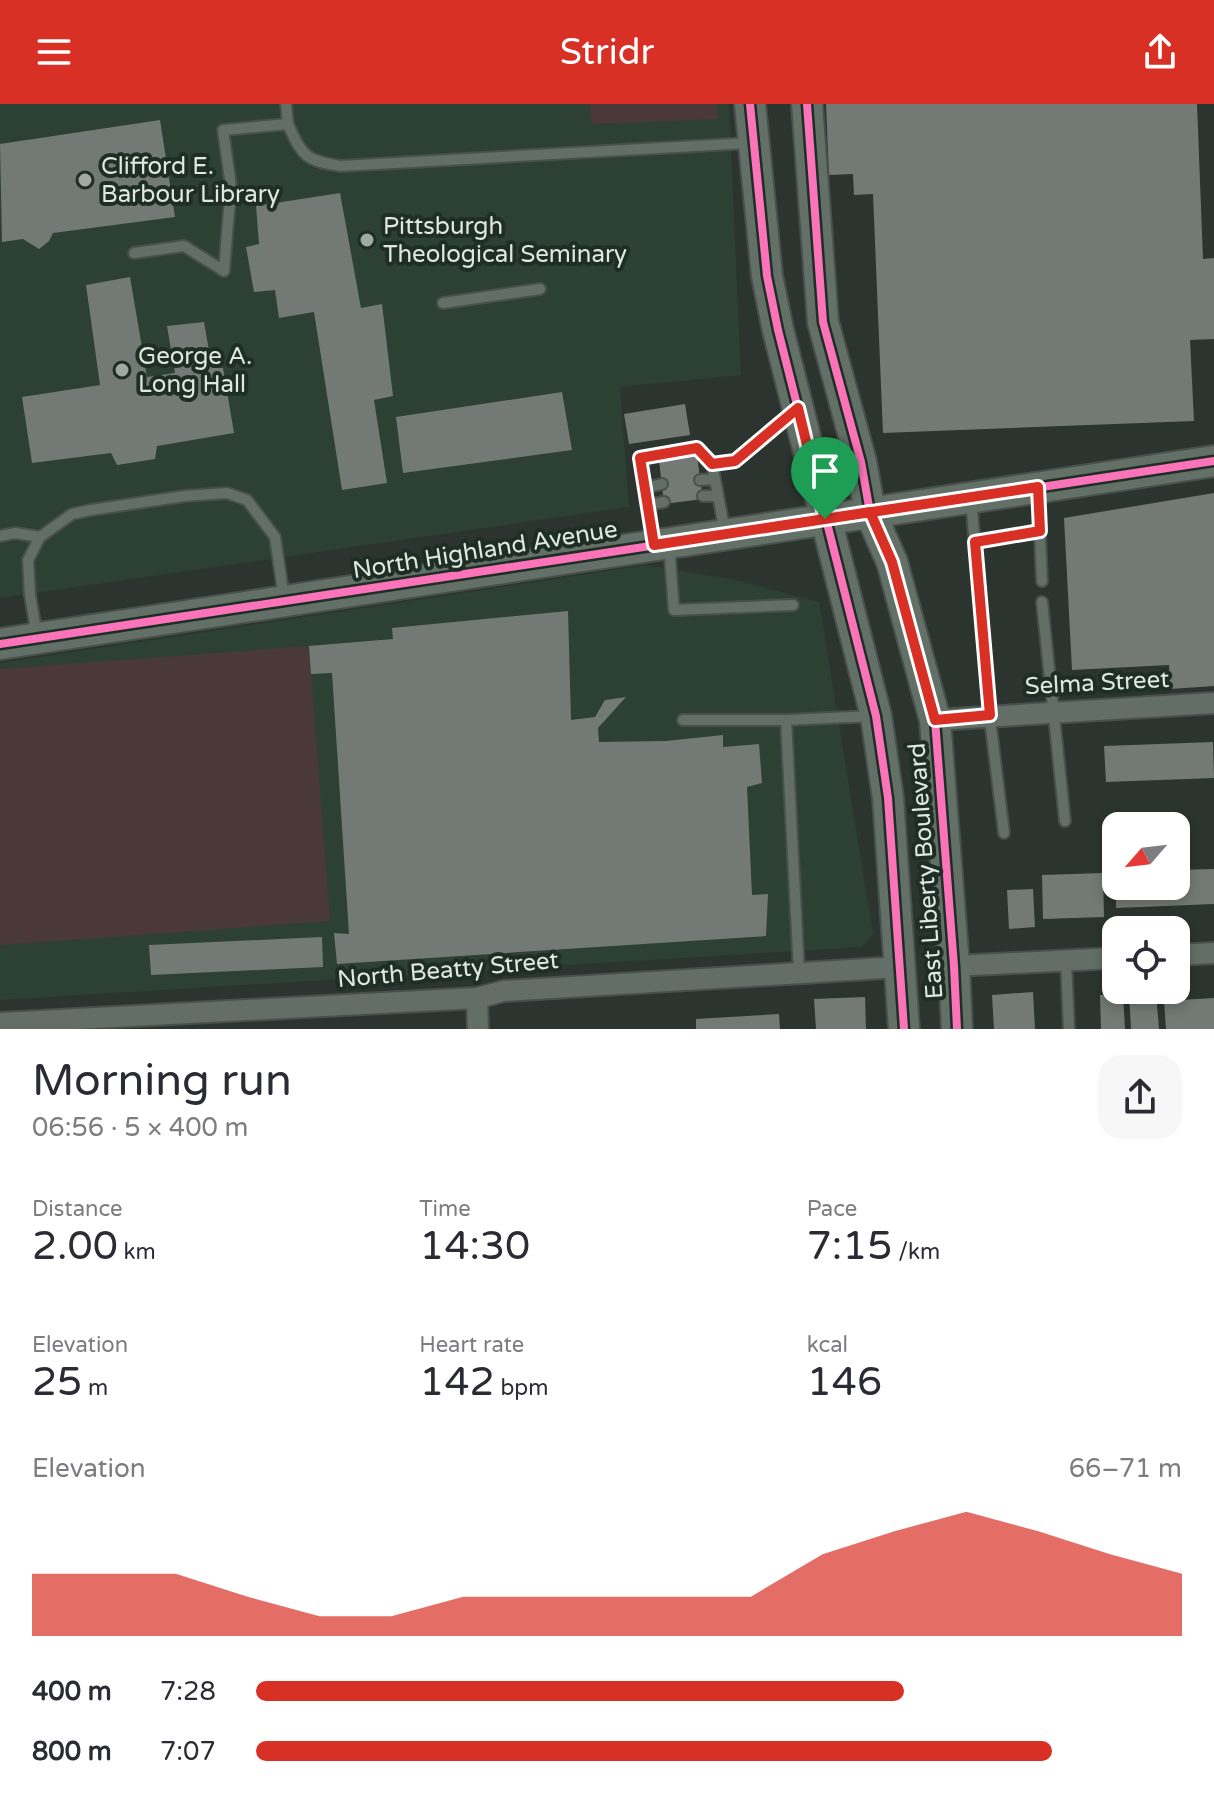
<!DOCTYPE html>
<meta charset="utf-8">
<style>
:root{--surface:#fff;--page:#f7f7f7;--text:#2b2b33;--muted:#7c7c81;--accent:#d93025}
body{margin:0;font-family:"Varela Round",sans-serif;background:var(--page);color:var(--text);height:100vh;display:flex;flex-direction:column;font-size:30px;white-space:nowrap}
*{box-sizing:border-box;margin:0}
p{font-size:26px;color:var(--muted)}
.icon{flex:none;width:44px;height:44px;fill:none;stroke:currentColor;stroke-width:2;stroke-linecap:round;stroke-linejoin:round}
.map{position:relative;height:925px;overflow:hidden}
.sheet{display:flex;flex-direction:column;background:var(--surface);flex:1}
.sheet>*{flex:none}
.needle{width:52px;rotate:242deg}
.tools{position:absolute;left:1102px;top:708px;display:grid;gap:16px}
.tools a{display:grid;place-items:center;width:88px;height:88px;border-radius:16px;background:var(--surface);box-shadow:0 4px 12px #0003;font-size:40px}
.pin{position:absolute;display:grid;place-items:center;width:68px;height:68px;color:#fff;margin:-82px -34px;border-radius:50% 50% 50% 0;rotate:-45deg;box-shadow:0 0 8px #0007}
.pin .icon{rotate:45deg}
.round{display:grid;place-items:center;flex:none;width:84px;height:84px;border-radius:24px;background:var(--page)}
.summary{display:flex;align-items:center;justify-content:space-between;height:136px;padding:0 32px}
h1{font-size:44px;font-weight:600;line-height:60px}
.metrics{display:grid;grid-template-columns:repeat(3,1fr);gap:12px;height:136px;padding:8px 32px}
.metrics div{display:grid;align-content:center}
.metrics b{font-size:40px;font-weight:600}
.metrics small{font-size:22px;font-weight:400}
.metrics p{font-size:22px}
.chart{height:224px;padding:16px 32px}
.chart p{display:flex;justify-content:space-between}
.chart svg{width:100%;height:144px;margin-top:8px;fill:var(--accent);opacity:.7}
ul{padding:0 32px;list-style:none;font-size:26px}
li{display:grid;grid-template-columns:128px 96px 1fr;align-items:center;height:60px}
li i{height:20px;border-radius:10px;background:var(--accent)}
header{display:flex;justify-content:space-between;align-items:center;height:104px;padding:0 32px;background:var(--accent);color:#fff;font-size:36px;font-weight:600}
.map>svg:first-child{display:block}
.built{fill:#2c4033}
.green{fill:#4b393a}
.building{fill:#737a75}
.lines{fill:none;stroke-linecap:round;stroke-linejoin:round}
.service-casing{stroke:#49504b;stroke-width:14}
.minor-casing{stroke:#49504b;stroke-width:24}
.secondary-casing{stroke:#49504b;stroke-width:34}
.service{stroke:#626e66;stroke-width:10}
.minor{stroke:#626e66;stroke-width:20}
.secondary{stroke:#637068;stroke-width:30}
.cycleway-casing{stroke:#1f2e24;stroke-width:13}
.cycleway{stroke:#fb73b8;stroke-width:8}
.route-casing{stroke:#fff;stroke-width:16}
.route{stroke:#d93025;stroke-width:10}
.poi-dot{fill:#a0a9a3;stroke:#1f2e24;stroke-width:3}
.labels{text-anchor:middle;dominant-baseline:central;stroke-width:8;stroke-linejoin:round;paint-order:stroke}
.poi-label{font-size:24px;fill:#dee8e1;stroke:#1f2e24;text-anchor:start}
.street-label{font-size:24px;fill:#dee8e1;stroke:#1f2e24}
</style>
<header><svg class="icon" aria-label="menu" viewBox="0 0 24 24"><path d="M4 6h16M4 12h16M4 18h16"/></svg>Stridr<svg class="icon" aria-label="share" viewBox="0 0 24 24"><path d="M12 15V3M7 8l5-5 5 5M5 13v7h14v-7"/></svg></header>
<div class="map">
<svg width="1214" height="925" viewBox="0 0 1214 925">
<rect width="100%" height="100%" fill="#2c342f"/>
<g class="built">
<polygon points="0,0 729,0 741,271 620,283 629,403 0,494"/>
<polygon points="646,461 735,476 819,498 873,830 862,843 0,896 0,559"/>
</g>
<g class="green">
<polygon points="590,0 717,0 718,15 592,20"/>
<polygon points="309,542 330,817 0,841 0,565"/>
</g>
<g class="building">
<polygon points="826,0 1197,0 1203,155 1214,154 1214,235 1190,236 1194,317 883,329 873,90 854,91 853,70 829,71"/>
<polygon points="160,16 175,113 53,129 49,137 39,145 23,135 2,138 0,40"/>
<polygon points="340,89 361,204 382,200 393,292 374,296 387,379 342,386 314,208 279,214 275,186 254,188 246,143 259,140 256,102"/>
<polygon points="130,173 147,273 175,269 167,222 204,218 212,264 223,264 234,329 157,342 155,355 117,361 111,349 32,359 22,293 100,281 86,181"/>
<polygon points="562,288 572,346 403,369 396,313"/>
<polygon points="685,300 690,331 629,340 624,310"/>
<polygon points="697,352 703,395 664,400 659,356"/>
<polygon points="1214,389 1214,582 1170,585 1169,561 1072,566 1064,414"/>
<polygon points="568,507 571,616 595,613 605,596 626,593 598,624 599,638 666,637 723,631 723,643 759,640 762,679 747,683 752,791 768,790 766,832 337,860 334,829 349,830 332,569 311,570 309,542 393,535 392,524"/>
<polygon points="1213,638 1214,674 1106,678 1104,642"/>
<polygon points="1214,765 1214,800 1116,804 1116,782 1176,782 1176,766"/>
<polygon points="1103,769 1104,813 1043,815 1042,771"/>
<polygon points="1033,785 1035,823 1009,825 1007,786"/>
<polygon points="322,833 323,863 151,871 149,841"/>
<polygon points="1033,888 1035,925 994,925 992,891"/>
<polygon points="1156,888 1159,925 1131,925 1129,890"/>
<polygon points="1123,890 1125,925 1101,925 1100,891"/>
<polygon points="865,893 866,925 816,925 814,895"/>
<polygon points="1214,894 1214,925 1166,925 1164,897"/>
<polygon points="779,910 780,925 696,925 696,915"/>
</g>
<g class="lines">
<g class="service-casing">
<g id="service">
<path d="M288,20c14,33 19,37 53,42l408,-23"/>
<polyline points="134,149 184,142 224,167 231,82 223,26 288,20 286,0"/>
<polyline points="443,199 540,185"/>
<polyline points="700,376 715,375"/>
<polyline points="645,384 662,380"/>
<polyline points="1038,387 1042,477"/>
<polyline points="703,392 718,392"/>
<polyline points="971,395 988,599 1004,729"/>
<polyline points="647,401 664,398"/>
<polyline points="725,428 712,360 735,357 793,308"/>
<polyline points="0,432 15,429 40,433"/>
<polyline points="654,438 640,354 697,344 712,360"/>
<polyline points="975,438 1040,427"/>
<polyline points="669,441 674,506 793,501"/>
<polyline points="1042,498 1065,717"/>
<polyline points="37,532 30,491 28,456 40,433 72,410 91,406 185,392 227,389 247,396 275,433 284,494"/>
<polyline points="683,616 786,616 874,612"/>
<polyline points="786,616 799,868"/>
<polyline points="1066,856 1069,925"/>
</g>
</g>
<g class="minor-casing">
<g id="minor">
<polyline points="935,616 1214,599"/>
<polyline points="1176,851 1214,849"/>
<polyline points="954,862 1116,854"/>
<polyline points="477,894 478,925"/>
<polyline points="0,919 477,894 504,887 900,863"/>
</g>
</g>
<g class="secondary-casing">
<g id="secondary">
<polyline points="750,0 767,172 778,226 876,612 888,694 904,925"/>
<polyline points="807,0 823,218 861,358 870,408 892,458 935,616 954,862 957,925"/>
<polyline points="0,540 1214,357"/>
</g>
</g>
<use href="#service" class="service"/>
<use href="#minor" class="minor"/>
<use href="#secondary" class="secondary"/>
<g class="cycleway-casing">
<g id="cycleway">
<polyline points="750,0 767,172 778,226 876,612 888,694 904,925"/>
<polyline points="807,0 823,218 861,358 870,408 892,458 935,616 954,862 957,925"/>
<polyline points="0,540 1214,357"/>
</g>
</g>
<use href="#cycleway" class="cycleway"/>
</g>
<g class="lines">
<g class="route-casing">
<polyline id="route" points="825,415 654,441 640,354 697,344 712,360 735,357 798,304 825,415 870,408 892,458 935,616 990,611 975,438 1040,427 1038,383 825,415"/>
</g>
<use href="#route" class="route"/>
</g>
<g class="poi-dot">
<circle cx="85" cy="76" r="8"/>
<circle cx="367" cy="136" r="8"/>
<circle cx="122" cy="266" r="8"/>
</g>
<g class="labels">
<g class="poi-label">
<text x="101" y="62">Clifford E.<tspan x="101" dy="28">Barbour Library</tspan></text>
<text x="383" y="122">Pittsburgh<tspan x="383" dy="28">Theological Seminary</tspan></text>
<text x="138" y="252">George A.<tspan x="138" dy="28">Long Hall</tspan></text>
</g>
<g class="street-label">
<text transform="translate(485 446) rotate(-9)">North Highland Avenue</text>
<text transform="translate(1097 579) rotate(-3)">Selma Street</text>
<text transform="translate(926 767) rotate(-94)">East Liberty Boulevard</text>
<text transform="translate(448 866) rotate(-5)">North Beatty Street</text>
</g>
</g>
</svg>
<div class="tools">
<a><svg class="needle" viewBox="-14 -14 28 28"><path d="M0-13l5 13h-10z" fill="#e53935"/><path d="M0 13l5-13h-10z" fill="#7c7c81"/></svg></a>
<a><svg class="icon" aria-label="locate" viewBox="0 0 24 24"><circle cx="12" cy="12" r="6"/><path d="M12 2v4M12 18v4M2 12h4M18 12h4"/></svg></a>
</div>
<div class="pin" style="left:825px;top:415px;background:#1e9e55"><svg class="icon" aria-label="arrive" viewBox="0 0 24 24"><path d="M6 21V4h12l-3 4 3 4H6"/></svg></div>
</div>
<section class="sheet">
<div class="summary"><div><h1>Morning run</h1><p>06:56 · 5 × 400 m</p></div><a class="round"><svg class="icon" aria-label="share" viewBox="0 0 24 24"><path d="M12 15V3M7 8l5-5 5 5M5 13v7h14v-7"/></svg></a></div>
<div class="metrics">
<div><p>Distance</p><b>2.00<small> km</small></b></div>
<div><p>Time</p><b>14:30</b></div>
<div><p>Pace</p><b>7:15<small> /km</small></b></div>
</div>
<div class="metrics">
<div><p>Elevation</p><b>25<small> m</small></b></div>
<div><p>Heart rate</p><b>142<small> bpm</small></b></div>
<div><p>kcal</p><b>146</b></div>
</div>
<div class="chart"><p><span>Elevation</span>66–71 m</p>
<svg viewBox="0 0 160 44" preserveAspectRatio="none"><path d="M0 44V25L10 25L20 25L30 32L40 38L50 38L60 32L70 32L80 32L90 32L100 32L110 19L120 12L130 6L140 12L150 19L160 25V44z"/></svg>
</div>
<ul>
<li><b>400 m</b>7:28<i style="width:70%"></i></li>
<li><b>800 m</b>7:07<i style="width:86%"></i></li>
</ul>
</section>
